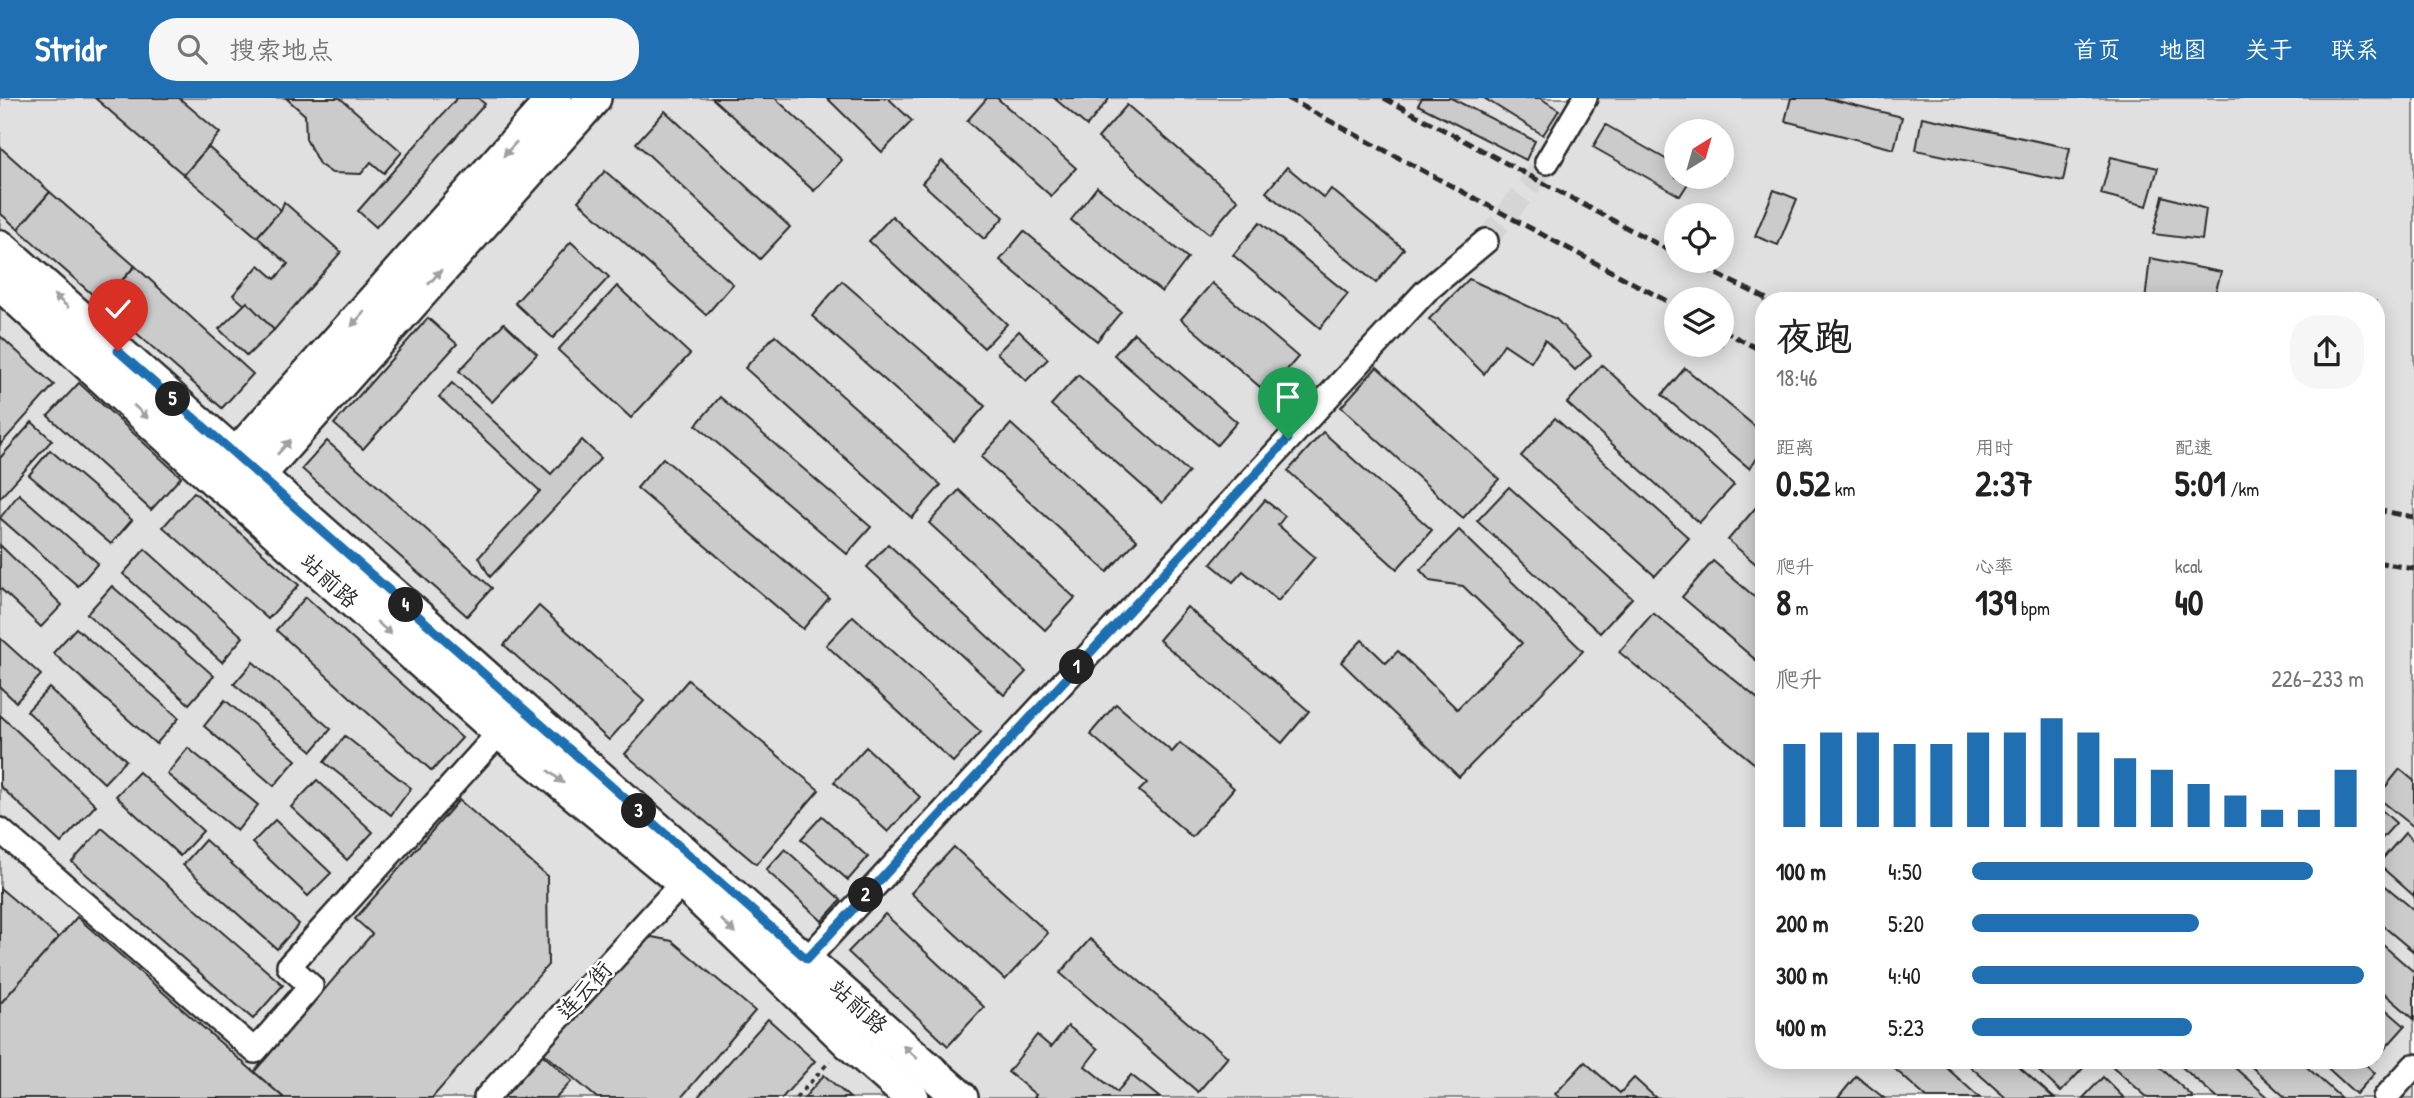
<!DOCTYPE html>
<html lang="zh">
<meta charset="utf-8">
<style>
:root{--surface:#fff;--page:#f6f6f6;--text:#222;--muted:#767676;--accent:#1f6fb2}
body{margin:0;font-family:"Patrick Hand","LXGW WenKai TC",sans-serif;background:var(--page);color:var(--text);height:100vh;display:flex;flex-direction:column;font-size:26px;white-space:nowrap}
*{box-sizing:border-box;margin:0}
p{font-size:23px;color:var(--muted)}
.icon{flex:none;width:38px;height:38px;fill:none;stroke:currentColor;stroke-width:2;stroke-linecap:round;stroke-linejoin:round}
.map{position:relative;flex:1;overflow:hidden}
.panel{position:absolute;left:1755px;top:194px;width:630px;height:777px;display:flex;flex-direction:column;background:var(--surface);border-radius:28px;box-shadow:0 4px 18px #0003}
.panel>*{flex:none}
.needle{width:46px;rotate:37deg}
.fabs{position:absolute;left:1664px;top:21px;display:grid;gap:14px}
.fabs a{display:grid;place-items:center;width:70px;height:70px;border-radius:50%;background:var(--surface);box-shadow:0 4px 18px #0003;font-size:35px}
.pin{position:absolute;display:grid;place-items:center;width:60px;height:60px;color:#fff;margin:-72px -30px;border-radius:50% 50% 50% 0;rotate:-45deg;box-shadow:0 0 7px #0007}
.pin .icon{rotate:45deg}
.km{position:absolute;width:35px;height:35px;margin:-18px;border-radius:50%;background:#222;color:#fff;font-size:19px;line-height:35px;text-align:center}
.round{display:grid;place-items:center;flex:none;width:74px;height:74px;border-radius:28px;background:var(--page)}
.head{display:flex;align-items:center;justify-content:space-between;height:119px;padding:0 21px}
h1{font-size:38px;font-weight:700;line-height:52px}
.stats{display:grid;grid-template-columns:repeat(3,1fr);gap:10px;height:119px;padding:7px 21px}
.stats div{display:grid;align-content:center}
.stats b{font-size:35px;font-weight:700}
.stats small{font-size:19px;font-weight:400}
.stats p{font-size:19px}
.chart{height:196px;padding:14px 21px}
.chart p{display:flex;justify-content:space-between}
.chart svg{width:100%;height:126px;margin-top:7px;stroke:var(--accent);stroke-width:6}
ul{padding:0 21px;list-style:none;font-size:23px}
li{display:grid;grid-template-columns:112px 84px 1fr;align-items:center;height:52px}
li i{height:18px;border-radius:9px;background:var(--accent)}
header{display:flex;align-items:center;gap:42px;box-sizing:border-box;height:98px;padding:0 35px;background:var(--accent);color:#fff}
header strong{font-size:33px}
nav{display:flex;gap:38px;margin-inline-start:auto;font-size:24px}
.search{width:490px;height:63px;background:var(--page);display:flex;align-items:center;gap:18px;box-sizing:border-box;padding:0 24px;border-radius:28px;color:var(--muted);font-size:26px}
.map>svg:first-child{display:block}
.green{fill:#e0e0e0;stroke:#868686;stroke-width:2;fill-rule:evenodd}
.building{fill:#cbcbcb;stroke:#2b2b2b;stroke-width:2}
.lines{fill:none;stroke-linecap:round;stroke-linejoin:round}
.street-tunnel{stroke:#d5d5d5;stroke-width:23;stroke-dasharray:23 11;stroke-linecap:butt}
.street-casing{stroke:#2b2b2b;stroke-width:28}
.secondary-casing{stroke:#2b2b2b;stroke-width:38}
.path{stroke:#2b2b2b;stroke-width:3.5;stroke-dasharray:5 5;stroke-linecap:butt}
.street{stroke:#fff;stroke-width:23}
.secondary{stroke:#fff;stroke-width:33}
.rail{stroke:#2b2b2b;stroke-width:5;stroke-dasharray:10 5;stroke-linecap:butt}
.oneway{fill:#a0a0a0}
.route-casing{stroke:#fff;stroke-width:14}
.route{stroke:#1f6fb2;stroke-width:9}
.labels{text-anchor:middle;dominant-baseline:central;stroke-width:5;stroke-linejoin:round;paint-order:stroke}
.street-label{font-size:23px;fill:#2b2b2b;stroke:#fff}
</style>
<header>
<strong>Stridr</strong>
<div class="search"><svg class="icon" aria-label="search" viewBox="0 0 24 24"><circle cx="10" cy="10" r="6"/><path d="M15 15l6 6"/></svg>搜索地点</div>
<nav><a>首页</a><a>地图</a><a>关于</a><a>联系</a></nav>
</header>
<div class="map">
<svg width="2414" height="1000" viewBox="0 0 2414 1000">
<rect width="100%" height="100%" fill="#fff"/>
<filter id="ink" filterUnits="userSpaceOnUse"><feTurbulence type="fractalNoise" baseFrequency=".0143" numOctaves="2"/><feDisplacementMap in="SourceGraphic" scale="14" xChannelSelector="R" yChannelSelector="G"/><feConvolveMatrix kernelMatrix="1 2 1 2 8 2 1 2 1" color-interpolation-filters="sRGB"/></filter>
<g filter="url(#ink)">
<path class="green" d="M0,0h2414v1000h-2414zM1676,33h46v46h-46zM1676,117h46v46h-46zM1676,201h46v46h-46zM1764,203h612v759h-612z"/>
<g class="building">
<polygon points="95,0 179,0 220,35 184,77"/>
<polygon points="286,0 340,0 402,54 384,75 371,64 361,76 332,75 319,66 306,41 305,17"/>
<polygon points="457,0 478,0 485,6 376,129 358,113"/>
<polygon points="712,0 775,0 842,62 814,93"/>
<polygon points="827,0 888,0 912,23 882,54"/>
<polygon points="987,0 997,0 1076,70 1051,98 967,23"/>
<polygon points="1054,0 1109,0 1109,1 1087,28"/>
<polygon points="1422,0 1451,0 1535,43 1526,62 1418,7"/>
<polygon points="1484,0 1540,0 1559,12 1543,37"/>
<polygon points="1791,0 1826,0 1902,19 1894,51 1785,23"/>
<polygon points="1127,7 1238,102 1209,136 1098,40"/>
<polygon points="665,13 790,129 760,161 636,45"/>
<polygon points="1922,19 2070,50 2063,83 1916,52"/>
<polygon points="1606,27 1676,67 1676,79 1692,79 1680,98 1593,49"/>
<polygon points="0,49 50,94 18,131 0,115"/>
<polygon points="208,49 281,112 257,139 184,77"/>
<polygon points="2111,59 2158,70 2147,108 2101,96"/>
<polygon points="942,63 1004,119 984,141 922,85"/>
<polygon points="1287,69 1324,100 1331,91 1404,151 1376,185 1266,94"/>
<polygon points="605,73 733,186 706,217 578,103"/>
<polygon points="1097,89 1188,160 1162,194 1071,122"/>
<polygon points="1774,92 1797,101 1778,147 1755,138"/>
<polygon points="50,94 135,168 102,205 18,131"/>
<polygon points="2163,98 2206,111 2202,142 2153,136"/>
<polygon points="284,104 341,154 274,232 233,197 259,167 275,181 288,166 257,139 281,112"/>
<polygon points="892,118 1007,226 984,250 869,143"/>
<polygon points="1260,124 1348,196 1320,230 1233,157"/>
<polygon points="1024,133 1121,214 1097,243 1000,162"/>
<polygon points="571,144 609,179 553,240 515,205"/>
<polygon points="2150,160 2221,174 2213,203 2145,203"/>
<polygon points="135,168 253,276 222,310 102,205"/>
<polygon points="1469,181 1556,221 1591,257 1575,272 1545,242 1531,264 1504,246 1484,276 1429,221"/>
<polygon points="842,183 985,308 954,343 812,218"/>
<polygon points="1212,185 1298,259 1267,295 1181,221"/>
<polygon points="617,188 690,256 631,320 558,252"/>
<polygon points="247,204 274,232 247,258 219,231"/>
<polygon points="428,220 457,246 363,351 334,326"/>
<polygon points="504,225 537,256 492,304 459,273"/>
<polygon points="1019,233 1048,261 1026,283 997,255"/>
<polygon points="1134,235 1237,324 1217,347 1114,257"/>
<polygon points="775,237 941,387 912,420 745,270"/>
<polygon points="0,238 54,287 0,347"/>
<polygon points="1602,267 1734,387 1699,425 1567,305"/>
<polygon points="1377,269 1499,381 1463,420 1341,309"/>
<polygon points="1685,270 1764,336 1764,352 1749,370 1662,297"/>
<polygon points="1078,277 1189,374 1162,405 1051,307"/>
<polygon points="79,285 181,379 151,412 48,318"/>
<polygon points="452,285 551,376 582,342 601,360 490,479 479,459 540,393 439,299"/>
<polygon points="720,299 871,429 847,456 696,327"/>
<polygon points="1555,320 1689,440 1655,478 1521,358"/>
<polygon points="32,324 52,342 0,400 0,360"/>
<polygon points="1011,326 1137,442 1107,474 981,359"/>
<polygon points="1323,334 1432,432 1397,471 1288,373"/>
<polygon points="327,343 492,490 467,518 302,371"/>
<polygon points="50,352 132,422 111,446 29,377"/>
<polygon points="663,360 829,500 803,531 637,390"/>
<polygon points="1509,389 1632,500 1600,535 1477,423"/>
<polygon points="959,392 1075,500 1045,532 929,425"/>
<polygon points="194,394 299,487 268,521 163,429"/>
<polygon points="19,396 98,465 78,488 0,420"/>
<polygon points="1265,402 1285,418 1278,427 1315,459 1278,503 1243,473 1233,484 1211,466"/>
<polygon points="1758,407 1764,412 1764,473 1728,442"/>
<polygon points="1459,432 1583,553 1459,679 1341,564 1362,542 1386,565 1398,553 1457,611 1522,545 1463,488 1430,483 1420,472"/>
<polygon points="888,446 1026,574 1004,597 867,469"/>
<polygon points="0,447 62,507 41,529 0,490"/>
<polygon points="145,451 243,539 222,564 123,476"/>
<polygon points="1713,463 1764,507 1764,569 1682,499"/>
<polygon points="112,488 214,578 189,606 87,516"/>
<polygon points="306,499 462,640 432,673 276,532"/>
<polygon points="539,508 644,603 609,642 504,547"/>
<polygon points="1187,509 1309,613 1282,645 1159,542"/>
<polygon points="1653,515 1764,606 1764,656 1755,666 1619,554"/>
<polygon points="853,518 981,634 953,664 826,547"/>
<polygon points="76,530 179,620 156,646 53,555"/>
<polygon points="0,540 41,577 16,604 0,589"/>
<polygon points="253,564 331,631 312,653 234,586"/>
<polygon points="688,582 819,692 756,766 625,656"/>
<polygon points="49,590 126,662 104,685 27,613"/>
<polygon points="225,602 296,662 274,688 204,628"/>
<polygon points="1116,606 1172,654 1180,645 1234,690 1192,739 1139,693 1147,685 1090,636"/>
<polygon points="0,617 96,707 61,745 0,688"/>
<polygon points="345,638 411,690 391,717 324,664"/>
<polygon points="866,649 920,699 888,734 834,684"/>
<polygon points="188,650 258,707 237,733 167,676"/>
<polygon points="2400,671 2414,683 2414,729 2377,699"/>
<polygon points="139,674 203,733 180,758 116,698"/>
<polygon points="317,682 373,734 347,762 291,709"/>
<polygon points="459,702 547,778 548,867 432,1000 284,1000 254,974 372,836 355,821"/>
<polygon points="2376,707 2396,725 2376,747"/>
<polygon points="822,718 868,759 848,782 801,741"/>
<polygon points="275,722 331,775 308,798 252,745"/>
<polygon points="102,730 283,887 253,921 72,764"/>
<polygon points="2405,735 2414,743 2414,798 2378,766"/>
<polygon points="205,742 299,826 277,851 183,767"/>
<polygon points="954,749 1048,835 1005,882 911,795"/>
<polygon points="785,751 841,802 822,823 766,772"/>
<polygon points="2376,780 2414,812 2414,854 2376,822"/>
<polygon points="0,790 59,840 0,909"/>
<polygon points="885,816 984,909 948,948 848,854"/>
<polygon points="77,819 254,974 284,1000 0,1000 0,906"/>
<polygon points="652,839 672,843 755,913 681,1000 597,1000 538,950 622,852"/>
<polygon points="1090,841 1228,959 1198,994 1060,875"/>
<polygon points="2376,841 2414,874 2414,921 2376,888"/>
<polygon points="2376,903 2405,928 2380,956 2376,953"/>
<polygon points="768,921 815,963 782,1000 697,1000"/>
<polygon points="1068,928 1098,951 1085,968 1117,994 1131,977 1160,1000 1034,1000 1036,997 1008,974 1037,937 1051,949"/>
<polygon points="541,955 572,983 556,1000 499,1000"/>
<polygon points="1885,962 1938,962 1980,1000 1927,1000"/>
<polygon points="1963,962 2011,962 2054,1000 2006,1000"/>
<polygon points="2027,962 2081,962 2086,967 2061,994"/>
<polygon points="2116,962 2152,962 2194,1000 2148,1000 2112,968"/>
<polygon points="2174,962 2226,962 2269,1000 2217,1000"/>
<polygon points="2244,962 2299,962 2341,1000 2286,1000"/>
<polygon points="2319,962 2361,962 2375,975 2356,996"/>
<polygon points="1585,964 1620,995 1634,980 1656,1000 1560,1000 1555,996"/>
<polygon points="824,977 850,1000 804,1000"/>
<polygon points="1856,978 1884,1000 1838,1000"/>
<polygon points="2103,979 2124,1000 2083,1000"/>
</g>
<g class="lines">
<polyline class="street-tunnel" points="1486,143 1547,64"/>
<g class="street-casing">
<g id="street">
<polyline points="1547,64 1585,0"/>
<polyline points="0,732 255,953 311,888 289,868 500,634"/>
<polyline points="807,861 1426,193 1486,143"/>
<polyline points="486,1000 683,784"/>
<polyline points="2385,1000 2414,968"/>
</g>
</g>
<g class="secondary-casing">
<g id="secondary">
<polyline points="0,149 961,1000"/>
<polyline points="0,185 215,382 238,400 500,634 683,784 851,946 912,1000"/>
<polyline points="221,374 555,0"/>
<polyline points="244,393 594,0"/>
</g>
</g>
<polyline class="path" points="796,1000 830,963"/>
<use href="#street" class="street"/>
<use href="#secondary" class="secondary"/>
<g class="rail">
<polyline points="1287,0 1676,208"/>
<polyline points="1384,0 1676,156"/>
<polyline points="1690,163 1771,203"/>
<polyline points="1722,232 1764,254"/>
<polyline points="2376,412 2414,419"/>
<polyline points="2376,464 2414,471"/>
</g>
</g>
<defs><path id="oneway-solid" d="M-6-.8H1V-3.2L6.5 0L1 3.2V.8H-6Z" transform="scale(1.75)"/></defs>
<g class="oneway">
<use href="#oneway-solid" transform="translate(510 51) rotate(132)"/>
<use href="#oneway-solid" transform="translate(435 179) rotate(-48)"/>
<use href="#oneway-solid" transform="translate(61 203) rotate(-139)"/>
<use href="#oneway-solid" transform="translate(358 221) rotate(132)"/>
<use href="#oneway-solid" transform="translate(141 314) rotate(43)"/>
<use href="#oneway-solid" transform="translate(284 349) rotate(-48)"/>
<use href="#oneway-solid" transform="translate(384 530) rotate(42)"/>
<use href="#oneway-solid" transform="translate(556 679) rotate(39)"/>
<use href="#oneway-solid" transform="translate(728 828) rotate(44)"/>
<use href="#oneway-solid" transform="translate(910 954) rotate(-138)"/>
</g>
</g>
<g class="lines" filter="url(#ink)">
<g class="route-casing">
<polyline id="route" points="118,253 807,861 1288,341"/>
</g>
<use href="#route" class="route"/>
</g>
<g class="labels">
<g class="street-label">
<text transform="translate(330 482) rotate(42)">站前路</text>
<text transform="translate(584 892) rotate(-48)">连云街</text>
<text transform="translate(859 908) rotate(42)">站前路</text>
</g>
</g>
</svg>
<div class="fabs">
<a><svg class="needle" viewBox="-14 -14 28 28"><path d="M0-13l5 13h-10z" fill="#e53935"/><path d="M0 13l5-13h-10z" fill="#767676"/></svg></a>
<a><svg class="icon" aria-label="locate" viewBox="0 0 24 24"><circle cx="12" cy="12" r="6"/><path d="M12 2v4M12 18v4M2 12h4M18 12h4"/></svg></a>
<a><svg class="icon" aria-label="layers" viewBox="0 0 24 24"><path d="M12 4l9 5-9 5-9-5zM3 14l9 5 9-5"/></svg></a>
</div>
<div class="pin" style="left:1288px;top:341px;background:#1e9e55"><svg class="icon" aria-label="arrive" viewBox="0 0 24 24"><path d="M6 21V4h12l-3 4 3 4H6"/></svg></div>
<div class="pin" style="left:118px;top:253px;background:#d93025"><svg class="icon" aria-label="check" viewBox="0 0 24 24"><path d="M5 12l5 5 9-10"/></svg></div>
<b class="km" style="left:1077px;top:569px">1</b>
<b class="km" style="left:866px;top:797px">2</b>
<b class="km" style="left:639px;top:713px">3</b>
<b class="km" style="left:406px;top:507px">4</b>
<b class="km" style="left:173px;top:301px">5</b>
<section class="panel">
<div class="head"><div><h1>夜跑</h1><p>18:46</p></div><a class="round"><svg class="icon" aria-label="share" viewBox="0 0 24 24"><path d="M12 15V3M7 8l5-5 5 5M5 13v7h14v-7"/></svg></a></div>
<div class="stats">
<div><p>距离</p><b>0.52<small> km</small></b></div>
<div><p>用时</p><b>2:37</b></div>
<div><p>配速</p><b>5:01<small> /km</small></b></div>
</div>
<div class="stats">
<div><p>爬升</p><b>8<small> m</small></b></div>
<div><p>心率</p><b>139<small> bpm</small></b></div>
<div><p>kcal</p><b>40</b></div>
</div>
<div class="chart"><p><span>爬升</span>226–233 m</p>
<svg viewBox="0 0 160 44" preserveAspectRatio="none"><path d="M5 44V15M15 44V11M25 44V11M35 44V15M45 44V15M55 44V11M65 44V11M75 44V6M85 44V11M95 44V20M105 44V24M115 44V29M125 44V33M135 44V38M145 44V38M155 44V24"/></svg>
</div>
<ul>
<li><b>100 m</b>4:50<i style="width:87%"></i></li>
<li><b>200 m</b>5:20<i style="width:58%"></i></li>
<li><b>300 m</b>4:40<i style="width:100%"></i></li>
<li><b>400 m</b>5:23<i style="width:56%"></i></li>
</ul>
</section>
</div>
